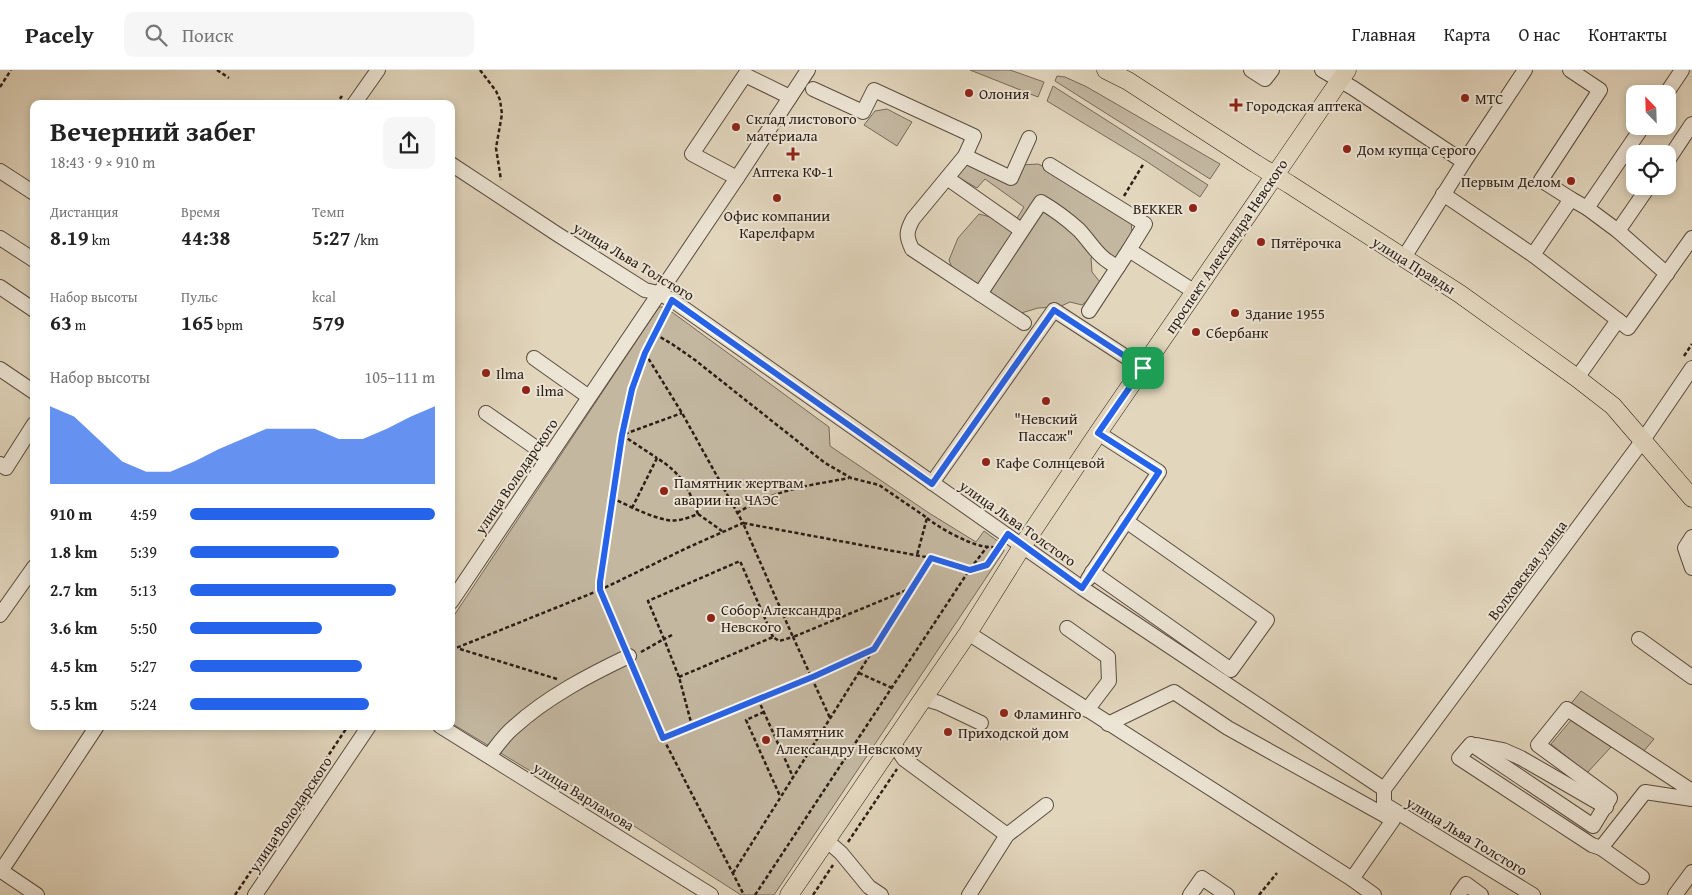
<!DOCTYPE html>
<html lang="ru">
<meta charset="utf-8">
<style>
:root{--surface:#fff;--page:#f6f6f6;--text:#222;--muted:#767676;--line:#e0e0e0;--accent:#2563eb}
body{margin:0;font-family:"Gentium Book Plus",serif;background:var(--page);color:var(--text);height:100vh;display:flex;flex-direction:column;font-size:19px;white-space:nowrap}
*{box-sizing:border-box;margin:0}
p{font-size:16px;color:var(--muted)}
.icon{flex:none;width:28px;height:28px;fill:none;stroke:currentColor;stroke-width:2;stroke-linecap:round;stroke-linejoin:round}
.map{position:relative;flex:1;overflow:hidden}
.panel{position:absolute;left:30px;top:30px;width:425px;height:630px;display:flex;flex-direction:column;background:var(--surface);border-radius:10px;box-shadow:0 2px 8px #0003}
.panel>*{flex:none}
.needle{width:32px;rotate:337deg}
.tools{position:absolute;left:1626px;top:15px;display:grid;gap:10px}
.tools a{display:grid;place-items:center;width:50px;height:50px;border-radius:10px;background:var(--surface);box-shadow:0 2px 8px #0003;font-size:25px}
.pin{position:absolute;display:grid;place-items:center;width:42px;height:42px;color:#fff;margin:-21px;border-radius:10px;box-shadow:0 2px 8px #0006}
.round{display:grid;place-items:center;flex:none;width:52px;height:52px;border-radius:10px;background:var(--page)}
.summary{display:flex;align-items:center;justify-content:space-between;height:85px;padding:0 20px}
h1{font-size:28px;font-weight:600;line-height:38px}
.metrics{display:grid;grid-template-columns:repeat(3,1fr);gap:8px;height:85px;padding:5px 20px}
.metrics div{display:grid;align-content:center}
.metrics b{font-size:21px;font-weight:600}
.metrics small{font-size:14px;font-weight:400}
.metrics p{font-size:14px}
.chart{height:140px;padding:10px 20px}
.chart p{display:flex;justify-content:space-between}
.chart svg{width:100%;height:90px;margin-top:5px;fill:var(--accent);opacity:.7}
ul{padding:0 20px;list-style:none;font-size:16px}
li{display:grid;grid-template-columns:80px 60px 1fr;align-items:center;height:38px}
li i{height:12px;border-radius:6px;background:var(--accent)}
header{display:flex;align-items:center;gap:30px;box-sizing:border-box;height:70px;padding:0 25px;background:var(--surface);border-bottom:1px solid var(--line)}
header strong{font-size:24px}
nav{display:flex;gap:28px;margin-inline-start:auto;font-size:18px}
.search{width:350px;height:45px;background:var(--page);display:flex;align-items:center;gap:12px;box-sizing:border-box;padding:0 18px;border-radius:10px;color:var(--muted);font-size:19px}
.map>svg:first-child{display:block}
.green{fill:#c3b7a0;stroke:#776a5a}
.lines{fill:none;stroke-linecap:round;stroke-linejoin:round}
.minor-casing{stroke:#594c3f;stroke-width:16}
.major-casing{stroke:#2b1e15;stroke-width:19}
.path{stroke:#2b1e15;stroke-width:2.5;stroke-dasharray:4 2.5;stroke-linecap:butt}
.minor{stroke:#ece4d4;stroke-width:14}
.major{stroke:#e2d6bd;stroke-width:18}
.route-casing{stroke:#fff;stroke-width:10}
.route{stroke:#2563eb;stroke-width:6}
.poi-dot{fill:#8f2418;stroke:#ece4d4;stroke-width:2}
.labels{text-anchor:middle;dominant-baseline:central;stroke-width:4;stroke-linejoin:round;paint-order:stroke}
.poi-label{font-size:15px;fill:#2b1e15;stroke:#ece4d4;text-anchor:start}
.street-label{font-size:15px;fill:#2b1e15;stroke:#ece4d4}
</style>
<header>
<strong>Pacely</strong>
<div class="search"><svg class="icon" aria-label="search" viewBox="0 0 24 24"><circle cx="10" cy="10" r="6"/><path d="M15 15l6 6"/></svg>Поиск</div>
<nav><a>Главная</a><a>Карта</a><a>О нас</a><a>Контакты</a></nav>
</header>
<div class="map">
<svg width="1692" height="825" viewBox="0 0 1692 825">
<rect width="100%" height="100%" fill="#e2d6bd"/>
<filter id="stains"><feTurbulence type="fractalNoise" baseFrequency=".004" numOctaves="4"/><feColorMatrix values="0 0 0 0 .2 0 0 0 0 .09 0 0 0 0 .02 0 0 0 .5 -.17"/></filter>
<radialGradient id="worn" r=".72"><stop offset=".6" stop-color="#630" stop-opacity="0"/><stop offset="1" stop-color="#630" stop-opacity=".3"/></radialGradient>
<g class="green">
<polygon points="970,0 1010,0 1044,12 1038,27"/>
<polygon points="1057,6 1065,7 1087,17 1220,94 1210,109 1055,11"/>
<polygon points="1053,16 1208,115 1200,127 1146,91 1047,31"/>
<polygon points="887,39 912,52 897,76 864,55 875,41"/>
<polygon points="965,92 1009,112 1021,95 1038,94 1054,101 1131,151 1132,163 1116,190 1102,180 1091,188 1092,202 1100,212 1089,229 1082,235 1070,232 1059,237 1038,238 1018,244 954,203 949,190 958,168 979,144 998,149 1016,150 1024,137 985,109 977,118 956,106"/>
<polygon points="659,237 665,237 829,357 830,376 929,443 976,472 984,461 1003,475 1004,481 774,825 741,825 541,696 532,702 451,653 451,550"/>
<polygon points="1581,621 1654,669 1643,682 1570,635"/>
<polygon points="1572,649 1611,677 1587,703 1551,674"/>
</g>
<g class="lines">
<g class="minor-casing">
<g id="minor">
<polyline points="1251,0 1265,9 1272,0"/>
<polyline points="1322,0 1353,18 1464,92 1403,189"/>
<polyline points="1570,0 1600,20 1541,110 1571,129 1587,138"/>
<polyline points="813,19 863,42 874,20 974,66 965,86 1011,108 1029,68"/>
<polyline points="1666,24 1682,0"/>
<polyline points="354,34 378,0"/>
<polyline points="1643,56 1587,138 1618,161 1667,204"/>
<path d="M965,86l-52,63c-7,13 -7,17 -1,30l112,74"/>
<polyline points="1668,90 1692,54"/>
<polyline points="1464,92 1525,0"/>
<polyline points="451,94 557,164 645,220 658,223 672,230 1082,518 1384,719 1384,734 1533,825"/>
<polyline points="1050,95 1145,154 1129,180 1195,222"/>
<polyline points="0,101 34,123"/>
<polyline points="737,108 692,84 745,5 790,27"/>
<polyline points="947,108 1021,160"/>
<polyline points="1443,124 1533,185 1618,250"/>
<polyline points="1618,161 1649,116"/>
<polyline points="0,168 34,190"/>
<polyline points="1533,185 1571,129"/>
<polyline points="0,217 34,240"/>
<path d="M980,224l61,-92c14,8 26,17 38,28 14,15 19,28 39,37"/>
<polyline points="1089,241 1129,180"/>
<polyline points="534,288 589,327"/>
<polyline points="0,299 34,322"/>
<polyline points="1577,308 1618,250 1628,258 1692,168"/>
<polyline points="486,343 549,387"/>
<polyline points="0,394 6,398 34,354"/>
<polyline points="932,413 1054,240 1143,298"/>
<polyline points="1692,467 1685,478 1692,498"/>
<polyline points="1092,502 1231,600 1267,550 1126,451"/>
<polyline points="1088,509 1159,402 1098,363"/>
<polyline points="451,532 737,108 808,0"/>
<polyline points="0,545 34,497"/>
<polyline points="1067,558 1108,587 1109,611 1087,640"/>
<polyline points="968,563 1352,809 1374,825"/>
<polyline points="1639,569 1692,607"/>
<polyline points="922,628 939,633 981,653"/>
<polyline points="1108,654 1174,622 1228,658 1393,750 1352,809"/>
<polyline points="440,656 711,825"/>
<polyline points="892,671 904,689 1007,765"/>
<polyline points="1477,675 1503,680 1521,688 1606,737"/>
<path d="M489,686c8,-10 15,-21 25,-29 33,-30 75,-52 115,-71"/>
<polyline points="1384,719 1643,370 1692,298"/>
<polyline points="1692,721 1567,639 1538,675 1610,728 1593,756 1471,674 1459,688 1592,775 1601,778 1645,722 1692,729"/>
<polyline points="826,770 841,783 869,817 881,825"/>
<polyline points="1601,778 1642,807"/>
<polyline points="0,800 37,825"/>
<polyline points="1,801 97,656"/>
<polyline points="255,825 369,656"/>
<polyline points="969,825 1007,765 1046,735"/>
<polyline points="1190,825 1202,808 1227,825"/>
<polyline points="1458,825 1466,814 1481,825"/>
<polyline points="1675,825 1692,802"/>
</g>
</g>
<g class="major-casing">
<g id="major">
<polyline points="1106,0 1128,11 1256,94 1289,114 1460,224 1577,308 1613,336 1692,428"/>
<polyline points="789,825 968,563 1023,475 1098,363 1347,0"/>
</g>
</g>
<g class="path">
<polyline points="217,0 229,8"/>
<polyline points="480,0 496,21 500,30 502,44 496,78 501,110"/>
<polyline points="0,17 11,0"/>
<polyline points="336,34 342,26"/>
<polyline points="1124,126 1144,93"/>
<polyline points="666,243 645,283 682,343 743,453 689,477 600,520 600,512 622,365 682,343"/>
<polyline points="655,264 672,274 695,290 825,393 851,408 879,415 923,445 927,448 917,485"/>
<polyline points="644,284 632,319 622,365 657,388"/>
<polyline points="1684,286 1692,274"/>
<path d="M612,428c17,8 36,18 55,22 10,2 21,-2 31,-6 -10,-27 -16,-40 -41,-56l-25,50"/>
<path d="M737,443c40,-24 69,-27 112,-35"/>
<polyline points="698,444 722,461"/>
<path d="M927,448c12,10 40,25 55,28 5,1 11,1 17,2"/>
<polyline points="912,518 793,567 743,453 931,488"/>
<polyline points="672,565 664,569 679,607 692,656"/>
<polyline points="460,579 557,609"/>
<polyline points="451,580 600,520 624,574"/>
<polyline points="641,582 664,569 648,531 740,491 773,567"/>
<polyline points="633,597 663,668 744,825"/>
<polyline points="859,603 892,618"/>
<polyline points="679,607 773,567 779,571 793,567 830,648"/>
<polyline points="758,629 793,707"/>
<polyline points="764,642 746,650 780,726"/>
<polyline points="663,668 815,606 874,579 931,488 970,499 987,477"/>
<polyline points="848,772 897,699"/>
<polyline points="733,803 873,580"/>
<polyline points="235,825 348,656"/>
<polyline points="755,825 970,499 987,495 1000,476"/>
<polyline points="813,825 833,795"/>
<polyline points="1259,825 1277,803"/>
</g>
<use href="#minor" class="minor"/>
<use href="#major" class="major"/>
</g>
<g class="lines">
<g class="route-casing">
<polygon id="route" points="672,230 932,414 1054,240 1143,298 1098,363 1159,402 1082,518 1008,464 987,495 970,500 931,488 874,579 815,606 663,668 600,520 600,512 622,365 632,319 645,283"/>
</g>
<use href="#route" class="route"/>
</g>
<g class="poi-dot">
<circle cx="969" cy="23" r="5"/>
<circle cx="1465" cy="28" r="5"/>
<path d="M1233.5 27.5h5v5h5v5h-5v5h-5v-5h-5v-5h5z"/>
<circle cx="736" cy="57" r="5"/>
<circle cx="1347" cy="79" r="5"/>
<path d="M790.5 76.5h5v5h5v5h-5v5h-5v-5h-5v-5h5z"/>
<circle cx="1571" cy="111" r="5"/>
<circle cx="777" cy="128" r="5"/>
<circle cx="1193" cy="138" r="5"/>
<circle cx="1261" cy="172" r="5"/>
<circle cx="1235" cy="243" r="5"/>
<circle cx="1196" cy="262" r="5"/>
<circle cx="486" cy="303" r="5"/>
<circle cx="526" cy="320" r="5"/>
<circle cx="1046" cy="331" r="5"/>
<circle cx="986" cy="392" r="5"/>
<circle cx="664" cy="421" r="5"/>
<circle cx="711" cy="548" r="5"/>
<circle cx="1004" cy="643" r="5"/>
<circle cx="948" cy="662" r="5"/>
<circle cx="766" cy="670" r="5"/>
</g>
<g class="labels">
<g class="poi-label">
<text x="979" y="23">Олония</text>
<text x="1475" y="28">МТС</text>
<text x="1246" y="35">Городская аптека</text>
<text x="746" y="48">Склад листового<tspan x="746" dy="17">материала</tspan></text>
<text x="1357" y="79">Дом купца Серого</text>
<text x="793" y="101" text-anchor="middle">Аптека КФ-1</text>
<text x="1561" y="111" text-anchor="end">Первым Делом</text>
<text x="1183" y="138" text-anchor="end">BEKKER</text>
<text x="777" y="145" text-anchor="middle">Офис компании<tspan x="777" dy="17">Карелфарм</tspan></text>
<text x="1271" y="172">Пятёрочка</text>
<text x="1245" y="243">Здание 1955</text>
<text x="1206" y="262">Сбербанк</text>
<text x="496" y="303">Ilma</text>
<text x="536" y="320">ilma</text>
<text x="1046" y="348" text-anchor="middle">"Невский<tspan x="1046" dy="17">Пассаж"</tspan></text>
<text x="996" y="392">Кафе Солнцевой</text>
<text x="674" y="412">Памятник жертвам<tspan x="674" dy="17">аварии на ЧАЭС</tspan></text>
<text x="721" y="539">Собор Александра<tspan x="721" dy="17">Невского</tspan></text>
<text x="1014" y="643">Фламинго</text>
<text x="776" y="661">Памятник<tspan x="776" dy="17">Александру Невскому</tspan></text>
<text x="958" y="662">Приходской дом</text>
</g>
<g class="street-label">
<text transform="translate(1226 176) rotate(-56)">проспект Александра Невского</text>
<text transform="translate(634 191) rotate(31)">улица Льва Толстого</text>
<text transform="translate(1414 195) rotate(32)">улица Правды</text>
<text transform="translate(516 406) rotate(-56)">улица Володарского</text>
<text transform="translate(1018 453) rotate(35)">улица Льва Толстого</text>
<text transform="translate(1527 500) rotate(-53)">Волховская улица</text>
<text transform="translate(584 726) rotate(32)">улица Варламова</text>
<text transform="translate(290 744) rotate(-56)">улица Володарского</text>
<text transform="translate(1467 766) rotate(31)">улица Льва Толстого</text>
</g>
</g>
<rect width="100%" height="100%" filter="url(#stains)"/>
<rect width="100%" height="100%" fill="url(#worn)"/>
</svg>
<div class="tools">
<a><svg class="needle" viewBox="-14 -14 28 28"><path d="M0-13l5 13h-10z" fill="#e53935"/><path d="M0 13l5-13h-10z" fill="#767676"/></svg></a>
<a><svg class="icon" aria-label="locate" viewBox="0 0 24 24"><circle cx="12" cy="12" r="6"/><path d="M12 2v4M12 18v4M2 12h4M18 12h4"/></svg></a>
</div>
<div class="pin" style="left:1143px;top:298px;background:#1e9e55"><svg class="icon" aria-label="arrive" viewBox="0 0 24 24"><path d="M6 21V4h12l-3 4 3 4H6"/></svg></div>
<section class="panel">
<div class="summary"><div><h1>Вечерний забег</h1><p>18:43 · 9 × 910 m</p></div><a class="round"><svg class="icon" aria-label="share" viewBox="0 0 24 24"><path d="M12 15V3M7 8l5-5 5 5M5 13v7h14v-7"/></svg></a></div>
<div class="metrics">
<div><p>Дистанция</p><b>8.19<small> km</small></b></div>
<div><p>Время</p><b>44:38</b></div>
<div><p>Темп</p><b>5:27<small> /km</small></b></div>
</div>
<div class="metrics">
<div><p>Набор высоты</p><b>63<small> m</small></b></div>
<div><p>Пульс</p><b>165<small> bpm</small></b></div>
<div><p>kcal</p><b>579</b></div>
</div>
<div class="chart"><p><span>Набор высоты</span>105–111 m</p>
<svg viewBox="0 0 160 44" preserveAspectRatio="none"><path d="M0 44V6L10 11L20 22L30 33L40 38L50 38L60 33L70 27L80 22L90 17L100 17L110 17L120 22L130 22L140 17L150 11L160 6V44z"/></svg>
</div>
<ul>
<li><b>910 m</b>4:59<i style="width:100%"></i></li>
<li><b>1.8 km</b>5:39<i style="width:61%"></i></li>
<li><b>2.7 km</b>5:13<i style="width:84%"></i></li>
<li><b>3.6 km</b>5:50<i style="width:54%"></i></li>
<li><b>4.5 km</b>5:27<i style="width:70%"></i></li>
<li><b>5.5 km</b>5:24<i style="width:73%"></i></li>
</ul>
</section>
</div>
